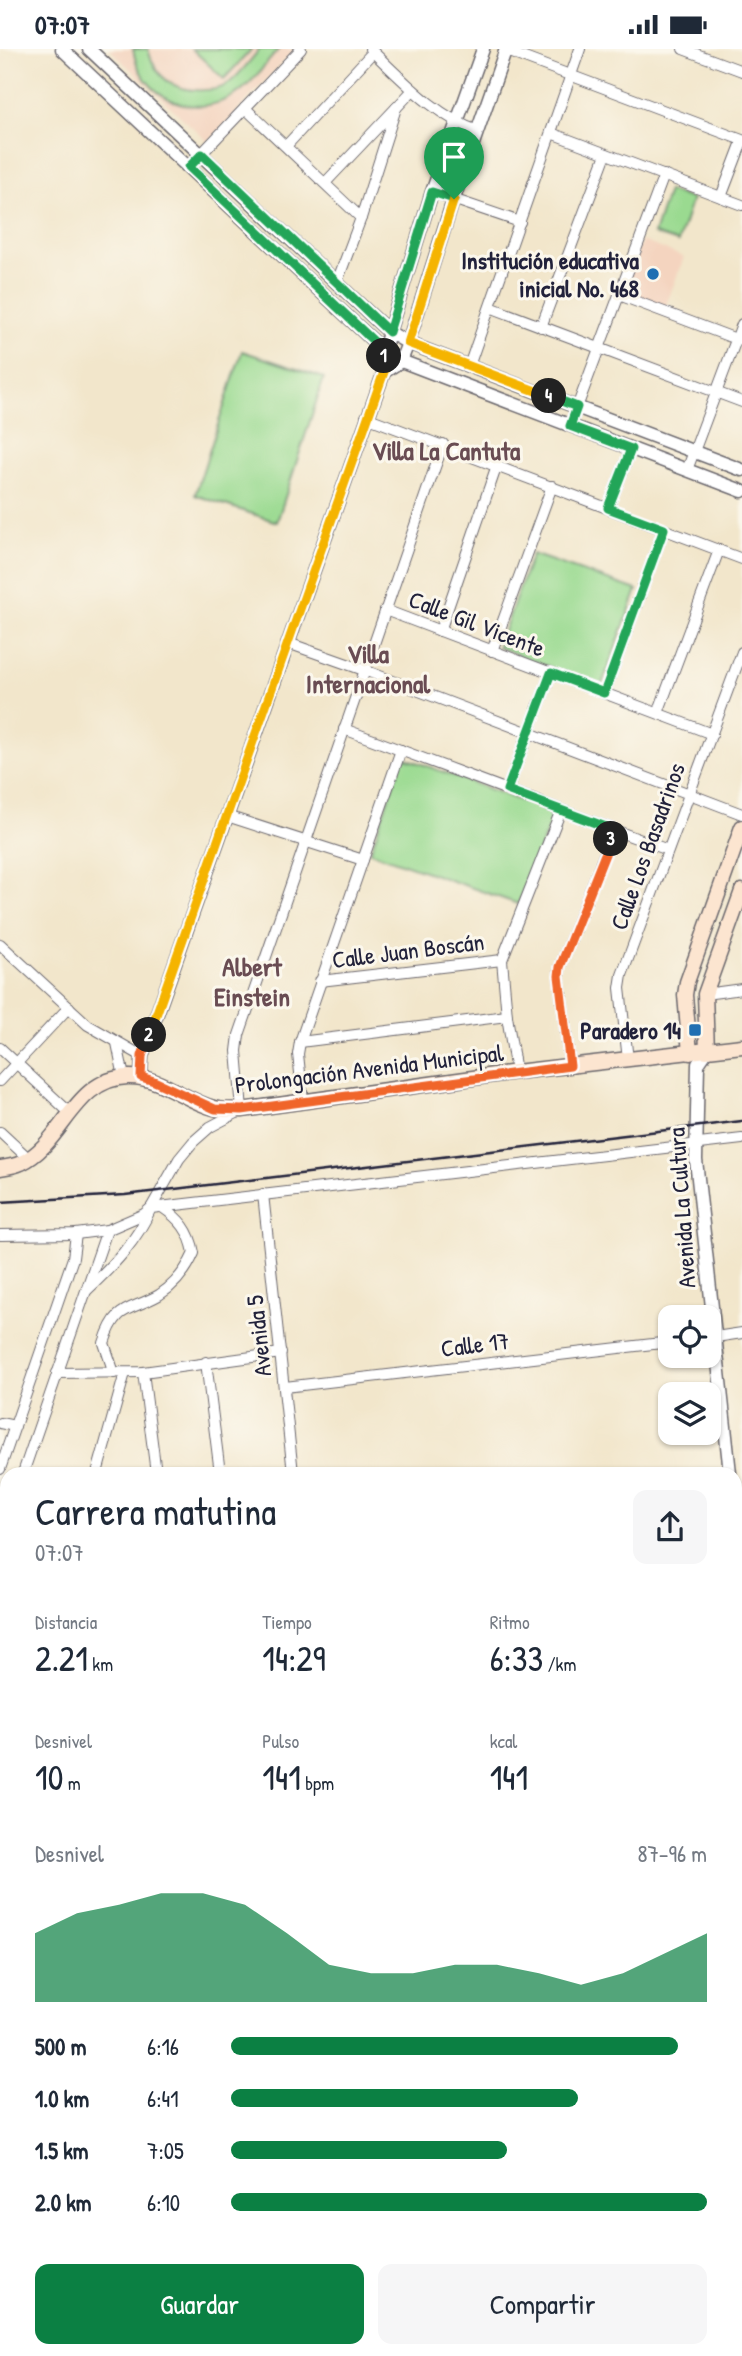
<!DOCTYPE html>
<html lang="es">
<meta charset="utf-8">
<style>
:root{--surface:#fff;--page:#f6f6f7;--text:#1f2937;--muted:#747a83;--accent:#0b8043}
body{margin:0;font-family:"Patrick Hand",sans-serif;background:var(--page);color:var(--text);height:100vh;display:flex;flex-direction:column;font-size:26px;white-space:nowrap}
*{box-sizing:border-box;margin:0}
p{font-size:23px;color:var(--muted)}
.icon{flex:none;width:38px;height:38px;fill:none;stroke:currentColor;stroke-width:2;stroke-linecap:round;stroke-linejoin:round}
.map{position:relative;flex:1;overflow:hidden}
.details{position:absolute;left:0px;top:1418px;width:742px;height:891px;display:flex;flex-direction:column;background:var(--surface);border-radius:21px 21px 0 0;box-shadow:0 2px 5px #0004}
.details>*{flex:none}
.controls{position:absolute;left:658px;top:1256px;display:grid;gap:14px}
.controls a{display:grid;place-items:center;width:63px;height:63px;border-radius:14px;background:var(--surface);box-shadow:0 2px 5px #0004;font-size:35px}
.pin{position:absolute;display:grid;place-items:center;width:60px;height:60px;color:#fff;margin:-72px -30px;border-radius:50% 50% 50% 0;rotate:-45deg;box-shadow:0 0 7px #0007}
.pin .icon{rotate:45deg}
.km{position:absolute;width:35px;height:35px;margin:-18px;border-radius:50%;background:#222;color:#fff;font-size:19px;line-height:35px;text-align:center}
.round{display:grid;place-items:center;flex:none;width:74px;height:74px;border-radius:14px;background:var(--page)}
.overview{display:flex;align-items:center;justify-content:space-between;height:119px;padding:0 35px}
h1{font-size:38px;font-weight:600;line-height:52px}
.metrics{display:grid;grid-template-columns:repeat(3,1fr);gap:10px;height:119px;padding:7px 35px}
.metrics div{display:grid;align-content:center}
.metrics b{font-size:35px;font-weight:600}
.metrics small{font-size:19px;font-weight:400}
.metrics p{font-size:19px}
.chart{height:196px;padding:14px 35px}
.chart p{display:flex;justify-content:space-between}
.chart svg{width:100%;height:126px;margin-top:7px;fill:var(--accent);opacity:.7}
.button{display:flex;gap:14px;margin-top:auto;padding:14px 35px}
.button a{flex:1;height:80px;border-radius:14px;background:var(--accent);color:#fff;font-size:28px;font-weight:600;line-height:80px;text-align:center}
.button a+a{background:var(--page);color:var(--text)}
ul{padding:0 35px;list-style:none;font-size:23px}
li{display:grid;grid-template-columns:112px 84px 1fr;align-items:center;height:52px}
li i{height:18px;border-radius:9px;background:var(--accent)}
.status{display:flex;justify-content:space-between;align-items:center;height:49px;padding:0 35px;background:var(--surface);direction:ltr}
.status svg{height:19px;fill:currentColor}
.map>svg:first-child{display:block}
.built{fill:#f4d4bf}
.green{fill:#9ada90;stroke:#5e7e66;stroke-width:2}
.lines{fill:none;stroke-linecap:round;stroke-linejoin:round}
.minor-casing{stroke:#6b676d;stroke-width:12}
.tertiary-casing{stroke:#6b676d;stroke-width:15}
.secondary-casing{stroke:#6b676d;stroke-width:17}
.minor{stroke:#fff;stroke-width:10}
.tertiary{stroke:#fff;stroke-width:12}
.secondary{stroke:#fce5d0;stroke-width:14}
.rail{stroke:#22223b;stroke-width:2.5}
.split-1-casing{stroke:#fff;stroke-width:14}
.split-2-casing{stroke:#fff;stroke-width:14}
.split-3-casing{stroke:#fff;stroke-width:14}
.split-4-casing{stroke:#fff;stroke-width:14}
.split-5-casing{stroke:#fff;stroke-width:14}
.split-1{stroke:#22a559;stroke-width:9}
.split-2{stroke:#f5b400;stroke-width:9}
.split-3{stroke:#f0652b;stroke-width:9}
.split-4{stroke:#22a559;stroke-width:9}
.split-5{stroke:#f5b400;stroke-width:9}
.poi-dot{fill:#1f6fb2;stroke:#fbf7ec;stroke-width:2.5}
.labels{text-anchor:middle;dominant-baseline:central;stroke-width:6;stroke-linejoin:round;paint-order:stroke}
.poi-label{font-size:24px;font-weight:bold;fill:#22223b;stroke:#fbf7ec;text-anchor:end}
.street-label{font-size:24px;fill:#22223b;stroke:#fbf7ec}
.neighbourhood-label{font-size:26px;font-weight:bold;fill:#694c53;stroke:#fbf7ec}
</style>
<div class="status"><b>07:07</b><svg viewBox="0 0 49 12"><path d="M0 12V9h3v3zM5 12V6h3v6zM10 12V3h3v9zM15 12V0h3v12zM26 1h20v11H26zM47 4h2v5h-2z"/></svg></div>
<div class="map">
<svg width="742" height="2307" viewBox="0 0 742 2307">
<rect width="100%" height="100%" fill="#fbf7ec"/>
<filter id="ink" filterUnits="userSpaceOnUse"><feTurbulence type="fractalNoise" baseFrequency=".0143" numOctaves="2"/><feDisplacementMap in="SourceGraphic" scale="14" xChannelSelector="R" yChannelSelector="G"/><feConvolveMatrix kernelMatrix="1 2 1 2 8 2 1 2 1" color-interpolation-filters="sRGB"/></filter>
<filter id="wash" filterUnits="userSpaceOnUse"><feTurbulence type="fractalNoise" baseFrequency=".00686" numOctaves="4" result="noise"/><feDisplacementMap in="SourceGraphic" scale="28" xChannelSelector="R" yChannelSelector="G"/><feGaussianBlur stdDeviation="1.57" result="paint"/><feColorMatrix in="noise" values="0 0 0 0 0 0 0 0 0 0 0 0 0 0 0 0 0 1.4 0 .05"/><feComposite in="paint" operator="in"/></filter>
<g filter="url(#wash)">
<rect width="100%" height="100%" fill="#f2e6cb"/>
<g class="built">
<polygon points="109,0 295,0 208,93"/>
<polygon points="642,192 684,208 665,259 623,243"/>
</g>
<g class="green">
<path d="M133,0h15c7,29 27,43 56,41 7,0 16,-1 22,-5 11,-6 25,-26 34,-36h19c-12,13 -30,39 -46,47 -41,25 -93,0 -100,-47z"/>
<polygon points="192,0 252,0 224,30"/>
<polygon points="668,142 692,150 678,193 654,185"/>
<polygon points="242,302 324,329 277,473 195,446"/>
<polygon points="532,505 637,541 601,638 498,598"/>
<polygon points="403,708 554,764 518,855 370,803"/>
</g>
</g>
<g filter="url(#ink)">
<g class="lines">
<g class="minor-casing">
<g id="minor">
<path d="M370,0c32,30 65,67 108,82"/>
<polyline points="683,0 742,22"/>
<polyline points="506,2 742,91"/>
<polyline points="245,59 361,169"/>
<polyline points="551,84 742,156"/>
<polyline points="286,97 373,3"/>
<polyline points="189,118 301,0"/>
<polyline points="325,134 413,41"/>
<polyline points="432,143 520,173"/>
<polyline points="721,148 742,93"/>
<polyline points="337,233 361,169 396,59"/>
<polyline points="619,246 736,290"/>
<polyline points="490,258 742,353"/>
<polyline points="541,278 606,105"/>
<polyline points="469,317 580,0"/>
<polyline points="366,368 742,510"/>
<polyline points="570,377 664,126"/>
<polyline points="687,421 742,275"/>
<polyline points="608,459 631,400"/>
<polyline points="385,561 712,685"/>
<polyline points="440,582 497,416"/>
<polyline points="288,594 364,621 742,765"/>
<polyline points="492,602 552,437"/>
<polyline points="604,644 664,480"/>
<polyline points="658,664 719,501"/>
<polyline points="344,680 668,801"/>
<polyline points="507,741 551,624"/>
<polyline points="227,767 363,811"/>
<polyline points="0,895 88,976 142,1007"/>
<polyline points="320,932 502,911"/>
<polyline points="705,945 742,940"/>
<polyline points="300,993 507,967"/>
<polyline points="117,994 124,1028"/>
<polyline points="0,999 69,1063"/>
<polyline points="628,1011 620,939 622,926 742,603"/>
<polyline points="570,1017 559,927 560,918 614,781"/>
<polyline points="516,1023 507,967 502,911 561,761"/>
<polyline points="0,1032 69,958"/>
<polyline points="303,1052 298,1005 300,993 401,701"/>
<polyline points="0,1083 28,1109"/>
<polyline points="263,1145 293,1424"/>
<polyline points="0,1186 76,1185 107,1181 144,1165 151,1159 179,1110 193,1093 210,1078 242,1061 237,1002 239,986 443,395"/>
<path d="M87,1241c26,-24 50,-49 64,-82l591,-69"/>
<polyline points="709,1289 742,1284"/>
<polyline points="206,1313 220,1424"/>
<polyline points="143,1323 156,1424"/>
<polyline points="57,1324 143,1323 281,1304"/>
<path d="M114,1324l-10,-30c13,-40 25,-31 55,-48 16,-10 27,-24 35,-42 -4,-22 -14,-34 -32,-46"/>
<polyline points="285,1338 670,1293"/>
<polyline points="0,1374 15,1377"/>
<polyline points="0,1420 73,1209 76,1185"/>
<polyline points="23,1424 107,1181"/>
<polyline points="97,1424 125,1324"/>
<polyline points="0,1489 7,1469"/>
<polyline points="735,1610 742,1609"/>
<polyline points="0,1641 7,1640"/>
<polyline points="0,1703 7,1702"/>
<polyline points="735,1798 742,1798"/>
<polyline points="0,1892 7,1891"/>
<polyline points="735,1903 742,1902"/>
<polyline points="0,1998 7,1997"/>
<polyline points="735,2004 742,2003"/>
<polyline points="735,2109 742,2108"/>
<polyline points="0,2112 7,2108"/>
<polyline points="0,2153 7,2154"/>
<polyline points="735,2189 742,2189"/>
<polyline points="382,2307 382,2301"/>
</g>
</g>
<g class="tertiary-casing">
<g id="tertiary">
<polyline points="62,0 384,302 401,312 742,442"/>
<polyline points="89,0 389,283 408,294 742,421"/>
<polyline points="384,323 401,312 408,294 452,155 506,0"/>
<polyline points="707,1002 698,1015 696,1111 730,1424"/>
<polyline points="141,1028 142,1007 384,323 384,302 389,283 432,143 483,0"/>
<polyline points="735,1464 742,1517"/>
</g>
</g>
<g class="secondary-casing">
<g id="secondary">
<polyline points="707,1002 705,945 742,842"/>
<polyline points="690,1004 685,946 687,933 742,778"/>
<path d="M0,1119c7,-1 15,-2 21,-5 42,-19 53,-85 107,-86 33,-1 57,24 86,31 9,3 19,1 28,2l274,-38 226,-26"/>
</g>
</g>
<use href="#minor" class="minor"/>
<use href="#tertiary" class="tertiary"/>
<use href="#secondary" class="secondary"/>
<polyline class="rail" points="0,1153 125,1146 742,1072"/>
</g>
</g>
<g class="lines" filter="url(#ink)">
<g class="split-1-casing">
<polyline id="split-1" points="384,307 384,302 189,118 202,105 389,283 432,143 454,150"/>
</g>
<g class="split-2-casing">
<polyline id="split-2" points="149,986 384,323 384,307"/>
</g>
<g class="split-3-casing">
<polyline id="split-3" points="149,986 142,1007 141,1028 154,1032 215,1060 242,1061 570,1017 559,927 560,918 611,790"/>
</g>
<g class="split-4-casing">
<polyline id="split-4" points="549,347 577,358 570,377 631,400 608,459 664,480 604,644 551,624 507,741 614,781 611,790"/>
</g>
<g class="split-5-casing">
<polyline id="split-5" points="454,150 408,294 549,347"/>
</g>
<use href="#split-1" class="split-1"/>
<use href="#split-2" class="split-2"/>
<use href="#split-3" class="split-3"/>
<use href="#split-4" class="split-4"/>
<use href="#split-5" class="split-5"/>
</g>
<g class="poi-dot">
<circle cx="653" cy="225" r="7"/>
<rect x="688" y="974" width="14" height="14" rx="3.5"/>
</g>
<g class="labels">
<g class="poi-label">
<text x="639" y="211">Institución educativa<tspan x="639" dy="28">inicial No. 468</tspan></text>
<text x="681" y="981">Paradero 14</text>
</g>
<g class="street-label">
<text transform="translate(477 574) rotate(21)">Calle Gil Vicente</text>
<text transform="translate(647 797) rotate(-70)">Calle Los Basadrinos</text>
<text transform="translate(408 901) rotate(-7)">Calle Juan Boscán</text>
<text transform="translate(369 1019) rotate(-7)">Prolongación Avenida Municipal</text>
<text transform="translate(681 1159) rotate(-94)">Avenida La Cultura</text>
<text transform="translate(258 1287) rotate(-96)">Avenida 5</text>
<text transform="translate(475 1295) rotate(-7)">Calle 17</text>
</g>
<g class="neighbourhood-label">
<text x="446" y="401">Villa La Cantuta</text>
<text x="368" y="604">Villa<tspan x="368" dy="30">Internacional</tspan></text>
<text x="252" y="917">Albert<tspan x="252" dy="30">Einstein</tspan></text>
</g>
</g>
</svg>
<div class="controls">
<a><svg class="icon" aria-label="locate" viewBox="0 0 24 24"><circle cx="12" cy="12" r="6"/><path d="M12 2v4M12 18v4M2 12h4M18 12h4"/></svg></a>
<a><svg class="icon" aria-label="layers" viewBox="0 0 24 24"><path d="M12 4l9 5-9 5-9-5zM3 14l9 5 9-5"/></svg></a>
</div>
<div class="pin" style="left:454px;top:150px;background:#1e9e55"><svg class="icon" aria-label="arrive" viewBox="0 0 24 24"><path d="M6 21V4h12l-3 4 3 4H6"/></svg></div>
<b class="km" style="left:384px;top:307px">1</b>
<b class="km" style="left:149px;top:986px">2</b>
<b class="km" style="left:611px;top:790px">3</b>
<b class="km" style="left:549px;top:347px">4</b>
<section class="details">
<div class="overview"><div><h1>Carrera matutina</h1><p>07:07</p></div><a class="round"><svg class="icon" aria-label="share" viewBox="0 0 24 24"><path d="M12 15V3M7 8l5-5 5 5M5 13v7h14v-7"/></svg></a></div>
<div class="metrics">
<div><p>Distancia</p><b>2.21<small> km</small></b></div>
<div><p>Tiempo</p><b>14:29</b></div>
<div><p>Ritmo</p><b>6:33<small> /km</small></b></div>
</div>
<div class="metrics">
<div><p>Desnivel</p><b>10<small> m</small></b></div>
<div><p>Pulso</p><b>141<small> bpm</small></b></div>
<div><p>kcal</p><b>141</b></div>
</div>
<div class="chart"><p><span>Desnivel</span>87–96 m</p>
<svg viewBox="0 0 160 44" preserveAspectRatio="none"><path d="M0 44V20L10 13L20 10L30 6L40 6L50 10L60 20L70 31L80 34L90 34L100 31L110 31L120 34L130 38L140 34L150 27L160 20V44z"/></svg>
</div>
<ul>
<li><b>500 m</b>6:16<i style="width:94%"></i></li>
<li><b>1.0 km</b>6:41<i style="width:73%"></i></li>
<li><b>1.5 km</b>7:05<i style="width:58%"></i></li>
<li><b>2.0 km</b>6:10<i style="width:100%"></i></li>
</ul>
<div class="button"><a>Guardar</a><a>Compartir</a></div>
</section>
</div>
